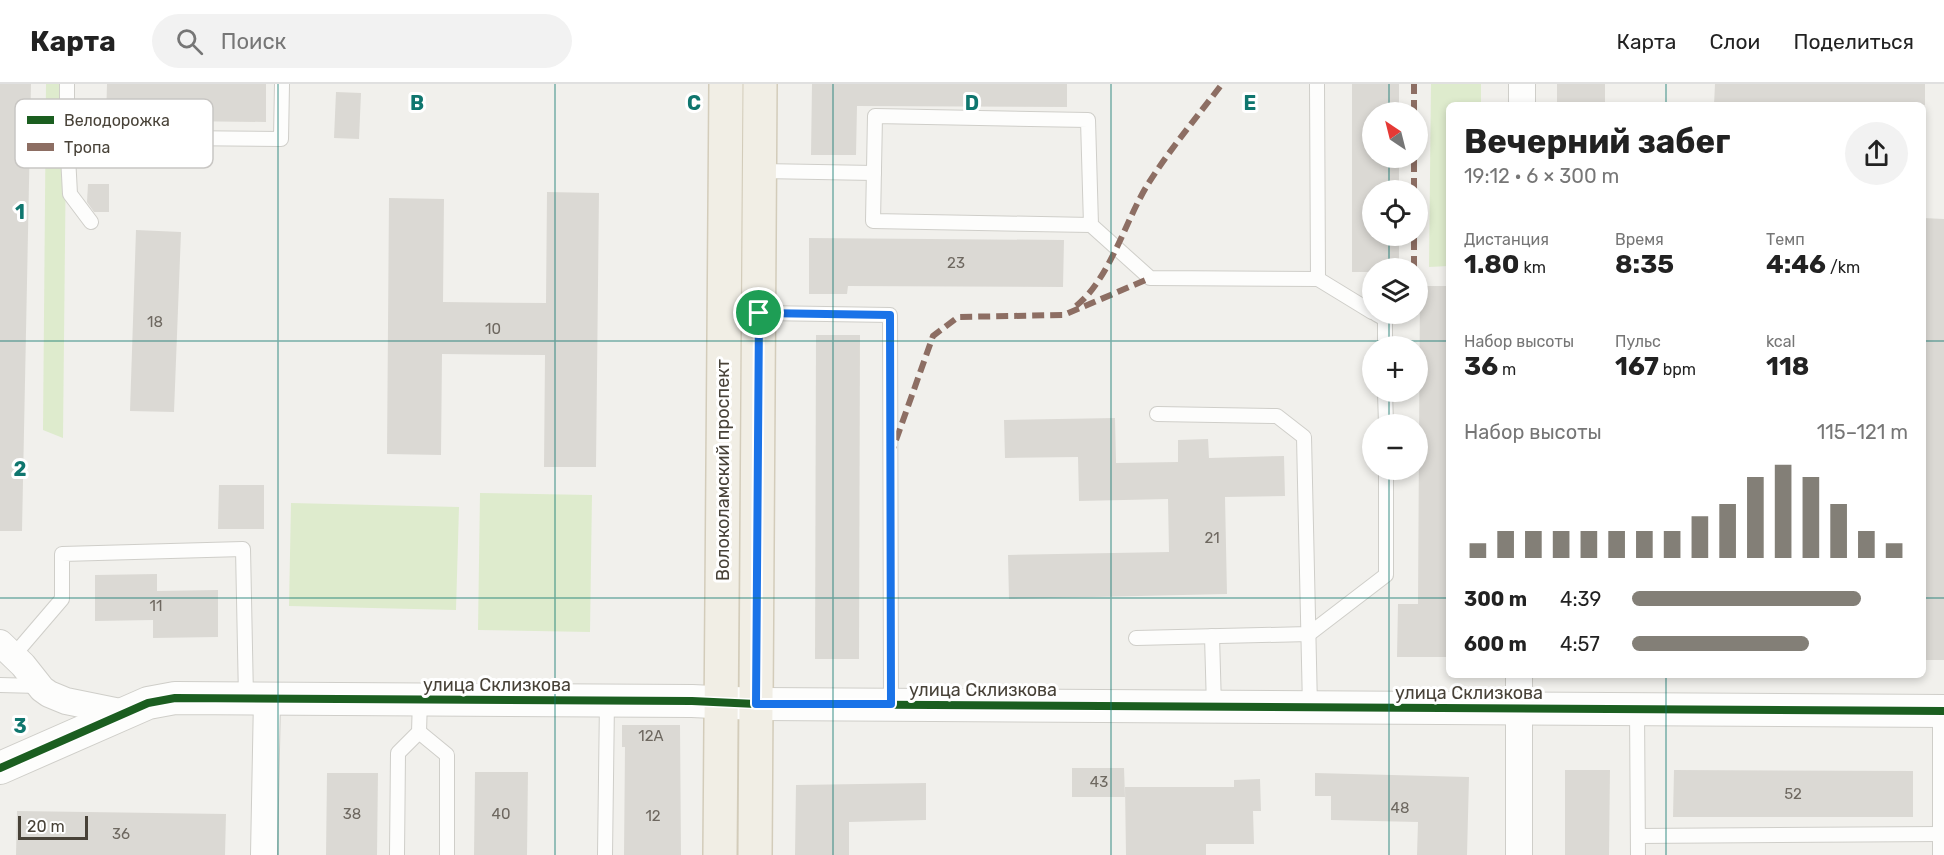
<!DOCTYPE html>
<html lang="ru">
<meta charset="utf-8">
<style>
:root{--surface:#fff;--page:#f2f2f2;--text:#222;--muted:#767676;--line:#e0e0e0;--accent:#837f77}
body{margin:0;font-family:Rubik,sans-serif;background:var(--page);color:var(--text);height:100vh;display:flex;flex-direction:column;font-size:22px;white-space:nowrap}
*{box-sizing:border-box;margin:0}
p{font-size:20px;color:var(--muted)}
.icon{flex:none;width:33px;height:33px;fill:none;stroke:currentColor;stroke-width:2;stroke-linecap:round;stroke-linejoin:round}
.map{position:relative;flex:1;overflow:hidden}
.sheet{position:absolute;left:1446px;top:18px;width:480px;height:576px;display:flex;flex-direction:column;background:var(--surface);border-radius:9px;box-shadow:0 3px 9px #0003}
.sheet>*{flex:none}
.needle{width:39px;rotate:325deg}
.fabs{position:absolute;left:1362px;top:18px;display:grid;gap:12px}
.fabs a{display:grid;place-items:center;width:66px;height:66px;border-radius:50%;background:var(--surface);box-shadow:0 3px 9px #0003;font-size:30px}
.scale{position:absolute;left:18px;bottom:15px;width:70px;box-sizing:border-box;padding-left:6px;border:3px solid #484238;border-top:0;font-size:16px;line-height:21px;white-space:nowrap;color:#484238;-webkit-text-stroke:4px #fff;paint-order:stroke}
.pin{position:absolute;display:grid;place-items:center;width:51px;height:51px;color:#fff;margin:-26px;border:3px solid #fff;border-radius:50%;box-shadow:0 2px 6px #0007}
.round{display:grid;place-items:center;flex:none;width:63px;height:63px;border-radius:32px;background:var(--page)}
.summary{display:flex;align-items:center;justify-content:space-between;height:102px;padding:0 18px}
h1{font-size:33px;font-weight:700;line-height:45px}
.stats{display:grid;grid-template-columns:repeat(3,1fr);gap:9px;height:102px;padding:6px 18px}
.stats div{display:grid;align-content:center}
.stats b{font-size:26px;font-weight:700}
.stats small{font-size:16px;font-weight:400}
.stats p{font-size:16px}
.chart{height:168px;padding:12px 18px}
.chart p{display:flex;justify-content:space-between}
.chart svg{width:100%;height:108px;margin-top:6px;stroke:var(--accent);stroke-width:6}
ul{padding:0 18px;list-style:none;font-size:20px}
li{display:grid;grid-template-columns:96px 72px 1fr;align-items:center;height:45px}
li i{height:15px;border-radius:8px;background:var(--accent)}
header{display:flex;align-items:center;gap:36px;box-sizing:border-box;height:84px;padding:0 30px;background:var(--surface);border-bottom:2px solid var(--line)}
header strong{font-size:28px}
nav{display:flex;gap:33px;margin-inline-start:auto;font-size:21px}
.search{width:420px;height:54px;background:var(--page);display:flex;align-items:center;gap:15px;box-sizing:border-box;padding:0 21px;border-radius:33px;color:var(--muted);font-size:22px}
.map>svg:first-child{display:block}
.green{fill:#deebcd}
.building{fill:#dbd9d4}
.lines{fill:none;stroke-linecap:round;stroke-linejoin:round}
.service-casing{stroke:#cfcec9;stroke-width:16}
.minor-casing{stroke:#cfcec9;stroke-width:28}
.tertiary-casing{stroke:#cfcec9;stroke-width:34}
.primary-casing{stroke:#d3ccba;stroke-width:36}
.service{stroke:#fdfdfc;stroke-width:14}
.minor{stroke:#fdfdfc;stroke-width:26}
.tertiary{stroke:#fdfdfc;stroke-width:32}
.primary{stroke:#f1eee5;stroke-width:33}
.quiet{stroke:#8d6e63;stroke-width:6;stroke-dasharray:12 6;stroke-linecap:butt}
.cycleway-casing{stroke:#fff;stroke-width:11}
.cycleway{stroke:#1b5e20;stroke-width:8}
.route-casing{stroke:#fff;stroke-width:12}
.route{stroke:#1a73e8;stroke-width:8}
.grid{fill:none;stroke:#0f766e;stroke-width:1.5;stroke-opacity:0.55}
.labels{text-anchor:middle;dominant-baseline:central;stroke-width:6;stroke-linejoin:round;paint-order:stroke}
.number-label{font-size:15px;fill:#6e6860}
.street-label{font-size:18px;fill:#484238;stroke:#fff}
.key{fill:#fff;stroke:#c8c6c3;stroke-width:1.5}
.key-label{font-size:16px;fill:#484238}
.grid-label{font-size:20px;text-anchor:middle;font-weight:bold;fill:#0f766e;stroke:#fff;stroke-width:6;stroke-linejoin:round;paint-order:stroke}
</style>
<header>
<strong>Карта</strong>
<div class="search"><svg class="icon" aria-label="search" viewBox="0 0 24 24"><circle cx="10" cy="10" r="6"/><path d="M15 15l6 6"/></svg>Поиск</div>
<nav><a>Карта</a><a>Слои</a><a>Поделиться</a></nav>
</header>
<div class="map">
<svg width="1944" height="771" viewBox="0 0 1944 771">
<rect width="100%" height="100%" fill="#f1f0ec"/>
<g class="green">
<polygon points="46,0 63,0 66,63 63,354 43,346"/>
<polygon points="1431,0 1481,0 1481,21 1449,21 1449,182 1429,183"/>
<polygon points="480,409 592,411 590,548 478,546"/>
<polygon points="291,419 459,423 456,526 289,522"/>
</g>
<g class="building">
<polygon points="0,0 31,0 22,447 0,447"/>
<polygon points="107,0 266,0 266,38 106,36"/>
<polygon points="812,0 1067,0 1067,23 857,22 856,71 811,71"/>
<polygon points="1352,0 1399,0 1399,28 1372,28 1372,74 1399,74 1399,106 1372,106 1372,152 1399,152 1399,184 1372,184 1372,188 1352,188"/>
<rect x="1557" y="0" width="48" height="21"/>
<polygon points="1715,0 1925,0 1925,21 1714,21"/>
<polygon points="336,8 361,9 359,55 334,54"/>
<polygon points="88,100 109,100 109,128 94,128 87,118"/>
<polygon points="547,108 599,109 596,383 544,383 545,271 442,270 441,371 387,370 389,114 444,115 443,218 546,219"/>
<polygon points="1923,134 1944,135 1944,576 1923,576"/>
<polygon points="136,146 181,148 174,328 130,327"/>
<polygon points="809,154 1064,156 1063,203 848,202 847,210 809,210"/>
<polygon points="1420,202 1449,202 1449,573 1397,573 1398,520 1418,520"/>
<polygon points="816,251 860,251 859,575 815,575"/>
<polygon points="1115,334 1116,379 1178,378 1178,356 1208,355 1209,374 1284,372 1285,412 1225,413 1227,510 1009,515 1008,471 1169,468 1168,415 1079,417 1078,373 1005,374 1004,336"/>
<polygon points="219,401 264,401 264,445 218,445"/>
<polygon points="157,490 157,507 218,506 218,553 153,554 153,536 95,537 95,491"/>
<polygon points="622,641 680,641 681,771 624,771 625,663 622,663"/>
<polygon points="1072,684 1124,684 1125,713 1072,713"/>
<polygon points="1565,686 1610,686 1609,771 1565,771"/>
<polygon points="1674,686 1913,687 1913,733 1673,733"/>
<polygon points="475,688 528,688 527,771 474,771"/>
<polygon points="327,689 378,689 377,771 326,771"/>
<polygon points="1315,689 1469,693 1467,771 1417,771 1418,738 1331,736 1331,712 1315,712"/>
<polygon points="1260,695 1261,727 1253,727 1254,760 1206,760 1206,771 1126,771 1125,703 1234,703 1234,696"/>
<polygon points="926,699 926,736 849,738 849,771 795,771 796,701"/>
<polygon points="17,727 226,730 225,771 16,771"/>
</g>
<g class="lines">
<g class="service-casing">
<g id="service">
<polyline points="67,0 67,53 70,110 91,138"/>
<polyline points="1317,0 1318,195"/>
<polyline points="67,53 281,55 282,0"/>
<polyline points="760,87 874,89"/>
<polyline points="1091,141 873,137 875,32 1088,36 1091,141 1150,194 1318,195 1372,228"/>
<polyline points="759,229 890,231 891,620"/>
<polyline points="1376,230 1385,235 1385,262"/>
<polyline points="1385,308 1386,340"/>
<polyline points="1157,330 1277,332 1304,353 1310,623"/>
<polyline points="1212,552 1214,623"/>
<polyline points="1136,554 1309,550 1386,491 1386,386"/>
<polyline points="14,571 62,515 62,470 243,465 246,614"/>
<polyline points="0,601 39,602"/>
<polyline points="1637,625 1638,771"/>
<polyline points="419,648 447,671 447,771"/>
<polyline points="1638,752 1940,750"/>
<polyline points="397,771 398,669 419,648 420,615"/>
<polyline points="605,771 607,617"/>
<polyline points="1940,771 1940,627"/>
</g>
</g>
<g class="minor-casing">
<g id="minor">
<polyline points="1522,21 1522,0"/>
<polyline points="0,559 23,581 42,605 49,610 66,617 125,629"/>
<polyline points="1519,591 1519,771"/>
<polyline points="264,771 267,614"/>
</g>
</g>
<g class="tertiary-casing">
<polyline id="tertiary" points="0,684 148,619 175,614 692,617 756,620 1944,627"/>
</g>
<g class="primary-casing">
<g id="primary">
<polyline points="720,771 726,0"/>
<polyline points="755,771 760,0"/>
</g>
</g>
<use href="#service" class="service"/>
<use href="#minor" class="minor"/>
<use href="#tertiary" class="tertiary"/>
<use href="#primary" class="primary"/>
<g class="quiet">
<polyline points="1414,28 1414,0"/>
<polyline points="1414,106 1414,74"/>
<polyline points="1414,184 1414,152"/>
<path d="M1076,222c34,-27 49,-85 72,-122 22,-35 49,-67 74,-100"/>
<polyline points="1385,235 1388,230"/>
<polyline points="890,373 933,252 958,233 1064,231 1150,194"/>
</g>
<g class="cycleway-casing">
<polyline id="cycleway" points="0,684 148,619 175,614 692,617 756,620 1944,627"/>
</g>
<use href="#cycleway" class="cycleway"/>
</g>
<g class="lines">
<g class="route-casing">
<polygon id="route" points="759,229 890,231 891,620 756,620"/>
</g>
<use href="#route" class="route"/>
</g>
<path class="grid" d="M278,0v771M555,0v771M833,0v771M1111,0v771M1389,0v28M1666,0v21M1389,74v32M1389,152v32M1389,230v32M0,257h1449M1923,257h21M1389,308v32M1389,386v385M0,514h1449M1923,514h21M1666,591v180"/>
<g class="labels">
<g class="number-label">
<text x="956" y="179">23</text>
<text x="155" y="238">18</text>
<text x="493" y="245">10</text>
<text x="1212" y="454">21</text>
<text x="156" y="522">11</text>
<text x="651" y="652">12А</text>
<text x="1099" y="698">43</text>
<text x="1793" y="710">52</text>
<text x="1400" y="724">48</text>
<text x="352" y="730">38</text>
<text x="501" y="730">40</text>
<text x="653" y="732">12</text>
<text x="121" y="750">36</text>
</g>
<g class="street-label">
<text transform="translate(723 386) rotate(-90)">Волоколамский проспект</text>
<text x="497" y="601">улица Склизкова</text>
<text x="983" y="606">улица Склизкова</text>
<text x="1469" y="609">улица Склизкова</text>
</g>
</g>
<rect x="15" y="15" width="198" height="69" rx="9" class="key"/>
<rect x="27" y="32" width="27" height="8" fill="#1b5e20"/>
<rect x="27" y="59" width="27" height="8" fill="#8d6e63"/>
<g class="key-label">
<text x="64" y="42">Велодорожка</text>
<text x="64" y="69">Тропа</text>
</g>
<g class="grid-label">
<text x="417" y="26">B</text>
<text x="694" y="26">C</text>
<text x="972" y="26">D</text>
<text x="1250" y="26">E</text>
<text x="20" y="135">1</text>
<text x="20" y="392">2</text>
<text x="20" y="649">3</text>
</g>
</svg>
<div class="fabs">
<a><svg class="needle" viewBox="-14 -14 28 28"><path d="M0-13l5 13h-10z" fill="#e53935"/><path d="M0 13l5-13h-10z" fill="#767676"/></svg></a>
<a><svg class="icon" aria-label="locate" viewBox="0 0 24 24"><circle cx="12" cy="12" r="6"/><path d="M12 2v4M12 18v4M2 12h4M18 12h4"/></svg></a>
<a><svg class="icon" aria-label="layers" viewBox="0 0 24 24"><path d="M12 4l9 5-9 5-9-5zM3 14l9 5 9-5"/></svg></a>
<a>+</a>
<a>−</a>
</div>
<div class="scale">20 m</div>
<div class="pin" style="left:759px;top:229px;background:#1e9e55"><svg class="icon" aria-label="arrive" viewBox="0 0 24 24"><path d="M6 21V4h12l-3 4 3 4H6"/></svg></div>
<section class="sheet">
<div class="summary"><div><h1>Вечерний забег</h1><p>19:12 · 6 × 300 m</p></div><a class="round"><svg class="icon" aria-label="share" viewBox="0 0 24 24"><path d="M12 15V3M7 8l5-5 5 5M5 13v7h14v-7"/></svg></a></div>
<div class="stats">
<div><p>Дистанция</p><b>1.80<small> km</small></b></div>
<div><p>Время</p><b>8:35</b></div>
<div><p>Темп</p><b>4:46<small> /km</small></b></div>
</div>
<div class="stats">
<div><p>Набор высоты</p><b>36<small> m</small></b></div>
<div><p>Пульс</p><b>167<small> bpm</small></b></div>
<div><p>kcal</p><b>118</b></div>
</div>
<div class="chart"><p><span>Набор высоты</span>115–121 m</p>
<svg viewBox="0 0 160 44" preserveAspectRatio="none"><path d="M5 44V38M15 44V33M25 44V33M35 44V33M45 44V33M55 44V33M65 44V33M75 44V33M85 44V27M95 44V22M105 44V11M115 44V6M125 44V11M135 44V22M145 44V33M155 44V38"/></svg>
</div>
<ul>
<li><b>300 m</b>4:39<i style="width:83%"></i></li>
<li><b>600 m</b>4:57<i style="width:64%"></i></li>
</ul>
</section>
</div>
